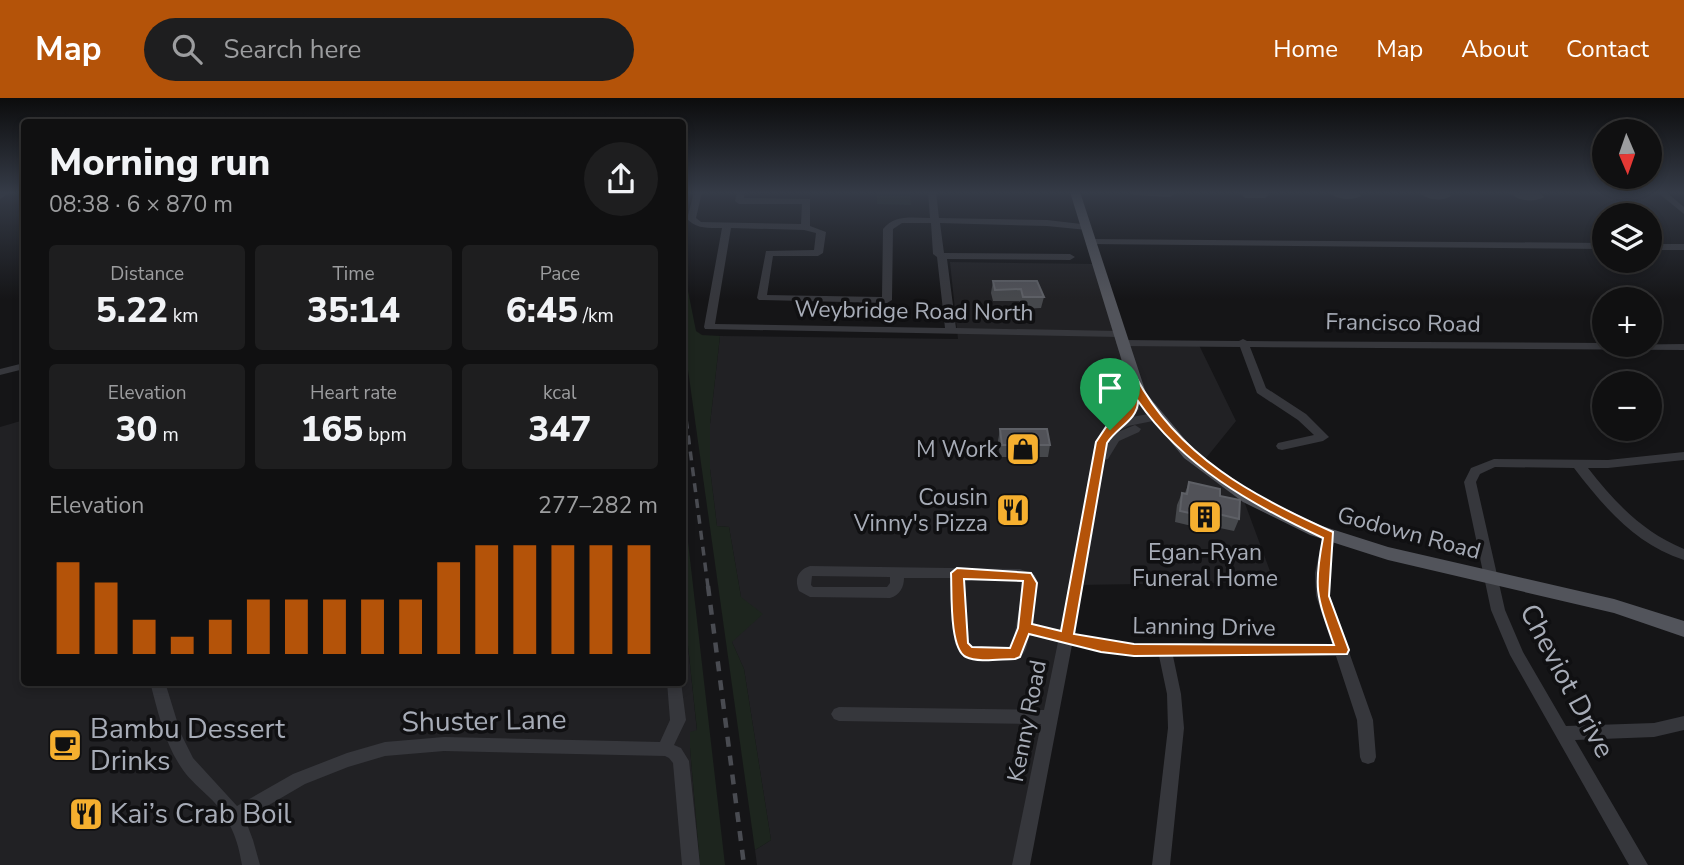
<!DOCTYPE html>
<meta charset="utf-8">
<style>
:root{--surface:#101011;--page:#1e1e1f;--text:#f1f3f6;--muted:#9c9d9f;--line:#303031;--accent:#b45309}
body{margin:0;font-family:"Nunito Sans",sans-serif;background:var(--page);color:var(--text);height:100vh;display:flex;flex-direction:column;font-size:26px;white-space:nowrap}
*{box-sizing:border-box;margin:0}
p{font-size:23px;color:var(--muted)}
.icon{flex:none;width:38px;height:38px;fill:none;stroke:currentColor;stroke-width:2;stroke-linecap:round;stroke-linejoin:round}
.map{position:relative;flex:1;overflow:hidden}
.details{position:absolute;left:21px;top:21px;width:665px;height:567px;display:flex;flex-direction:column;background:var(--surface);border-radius:7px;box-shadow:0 4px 10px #0003,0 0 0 2px var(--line)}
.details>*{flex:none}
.needle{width:46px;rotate:178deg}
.tools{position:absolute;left:1592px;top:21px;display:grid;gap:14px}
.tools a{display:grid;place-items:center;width:70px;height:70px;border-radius:50%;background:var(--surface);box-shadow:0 4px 10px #0003,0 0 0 2px var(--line);font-size:35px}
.pin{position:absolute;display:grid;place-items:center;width:60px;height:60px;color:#fff;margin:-72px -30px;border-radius:50% 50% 50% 0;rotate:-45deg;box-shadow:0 0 7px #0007}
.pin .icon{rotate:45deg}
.round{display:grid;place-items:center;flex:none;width:74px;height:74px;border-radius:37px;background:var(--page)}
.overview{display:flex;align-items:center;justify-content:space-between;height:119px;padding:0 28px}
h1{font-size:38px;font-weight:800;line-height:52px}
.figures{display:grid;grid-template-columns:repeat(3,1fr);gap:10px;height:119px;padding:7px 28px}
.figures div{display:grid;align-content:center;border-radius:7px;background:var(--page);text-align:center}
.figures b{font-size:35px;font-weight:800}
.figures small{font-size:19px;font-weight:400}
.figures p{font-size:19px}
.chart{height:196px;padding:14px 28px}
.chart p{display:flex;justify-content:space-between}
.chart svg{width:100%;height:126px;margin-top:7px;stroke:var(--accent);stroke-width:6}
header{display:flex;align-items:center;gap:42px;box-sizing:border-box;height:98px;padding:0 35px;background:var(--accent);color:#fff}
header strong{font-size:33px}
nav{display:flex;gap:38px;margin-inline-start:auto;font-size:24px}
.search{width:490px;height:63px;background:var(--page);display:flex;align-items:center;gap:18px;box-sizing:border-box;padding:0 24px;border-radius:38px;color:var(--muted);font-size:26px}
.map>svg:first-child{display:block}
.built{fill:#212124}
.green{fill:#1d251e}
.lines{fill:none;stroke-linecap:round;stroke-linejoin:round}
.minor{fill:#36373c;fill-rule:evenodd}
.major{fill:#52545b;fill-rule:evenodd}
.rail-far1{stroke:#494b51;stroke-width:3.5;stroke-dasharray:9 7;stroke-linecap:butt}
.rail{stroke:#494b51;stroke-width:4.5;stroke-dasharray:10 9;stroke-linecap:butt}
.wall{fill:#46484c}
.building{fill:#515258;stroke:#5e6066;stroke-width:2}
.route{fill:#b45309;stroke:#fff;stroke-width:2;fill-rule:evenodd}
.labels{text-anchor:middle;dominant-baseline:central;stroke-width:7;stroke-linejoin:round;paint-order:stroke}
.street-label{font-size:23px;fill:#a7acb7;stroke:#101012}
.poi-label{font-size:23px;fill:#a7acb7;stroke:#101012;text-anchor:end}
.near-street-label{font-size:28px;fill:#a7acb7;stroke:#101012}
.near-poi-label{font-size:28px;fill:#a7acb7;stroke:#101012;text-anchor:start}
</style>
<header>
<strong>Map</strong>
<div class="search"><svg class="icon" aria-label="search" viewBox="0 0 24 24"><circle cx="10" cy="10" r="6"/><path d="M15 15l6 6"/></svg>Search here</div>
<nav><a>Home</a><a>Map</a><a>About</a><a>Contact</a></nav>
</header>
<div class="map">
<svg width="1684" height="767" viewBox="0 0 1684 767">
<rect width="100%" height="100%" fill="#151517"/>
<g class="built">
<polygon points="950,164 1098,166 1123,243 1198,245 1236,323 1202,365 1240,392 1274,484 1076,487 1020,767 757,767 755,752 771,742 744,571 732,544 741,499 729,429 717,428 710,371 710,326 720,238 958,241"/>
<polygon points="24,322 24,584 682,584 683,501 697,633 690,650 700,767 0,767 0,329"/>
</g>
<g class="green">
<polygon points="877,94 910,94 911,107 877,106"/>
<polygon points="682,163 696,233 702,237 720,238 710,326 710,371 717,428 729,429 741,499 763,516 732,544 744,571 771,742 755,752 683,236"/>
<polygon points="683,400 725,767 700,767 690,650 690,634 697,632 683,501"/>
</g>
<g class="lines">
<g class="minor">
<polygon points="0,94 11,94 0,101"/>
<path d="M694,94h8l-6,26 5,4 100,2 1,-20h-63l-4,-3 2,-9h8l-1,6 66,1v27l16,6 -3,21 -5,3h-45l-6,39 115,2 1,-68c12,-15 30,-11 47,-11l-2,-26h8l3,26 108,2 43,5 1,2 -4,3 -40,-4 -107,-3 4,30 126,1 5,3 -5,3 -123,-1 9,69 163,3 5,3 -5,3 -414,-8 -1,-2 18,-99c-14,0 -25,1 -35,-9zM902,125h29l2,31 4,3 8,71 -230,-4 16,-96 73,2 12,3 -2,17 -48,1 -9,47 2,2 128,3 5,-3 1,-71z"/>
<polygon points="1129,94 1177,94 1170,99 1133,97"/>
<polygon points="1239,94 1267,94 1269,97 1265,100 1245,100"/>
<path d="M1329,94h29l3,4c-8,5 -26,4 -32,-4z"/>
<path d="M1419,94l21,1 -1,-1h8l4,4c-9,6 -25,4 -32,-4z"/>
<path d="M1509,94l24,2 -2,-2h8l5,5c-10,6 -27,4 -35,-5z"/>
<polygon points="1657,94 1666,94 1684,109 1684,116"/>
<polygon points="1091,141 1605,145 1605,151 1088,146 1086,144"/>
<rect x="1650" y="146" width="34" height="6"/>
<polygon points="1243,241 1247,243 1605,245 1605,247 1684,246 1684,252 1250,249 1266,290 1306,316 1329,339 1323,343 1282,352 1278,351 1276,348 1278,345 1314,337 1298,322 1257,295 1240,249 1121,248 1116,245 1121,242 1239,243"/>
<polygon points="24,265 24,271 0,277 0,271"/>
<path d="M1133,281l5,4 1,26 -7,8 22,-4 6,4 -2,3 -30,6 -15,8 22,-9 6,4 -2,3 -20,9 -11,18 -4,1 -11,72 -19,102 27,6 33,4h198l-16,-48 -1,-23 8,-37 1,-3h10l1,3 -6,37 1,23 20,54 -1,2 24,68 3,37 -2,5 -6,2 -6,-2 -2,-5 -3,-37 -21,-64h-163l8,38 3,34 -14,137h-18l16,-137 -1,-34 -8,-38c-30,0 -58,-4 -87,-11l-42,220h-18l29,-141 -202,-3 -5,-2 -3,-5 3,-5 5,-2 205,3 14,-68 -29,-7c-2,11 -2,20 -14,24h-45l-5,-2 -10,-13 -4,-66h-47c0,9 -4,17 -14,20l-80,-1 -11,-6c-5,-12 -1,-21 11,-25l210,3 15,6 3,8 -6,41 28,7 21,-99 14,-90c8,-14 21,-22 32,-34l1,-25zM812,478l78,1v6l-3,4h-74l-2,-2zM964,480l54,1 6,3 -12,65h-39l-4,-5z"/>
<path d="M1684,354v8l-76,8h-20c27,35 55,64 96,81v11c-49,-16 -80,-53 -110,-92l-79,-1 -15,7 -4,8 29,128 18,42 43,74 88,-3 30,-7v14l-30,7 -79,3 73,125h-19l-119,-210 -19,-45 -27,-128 7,-14 23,-9 114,1z"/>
<path d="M150,584h15l16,52 12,24 44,48 56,-32 54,-21 38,-11 59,-5 216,5 10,-22 -3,-38h14l5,38 -12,25 7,3 8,13 11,104h-18l-9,-102 -4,-5 -4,-2 -221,-5 -59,5 -37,11 -43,17 -60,35 8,21 7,25h-18c-4,-26 -13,-49 -33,-68 -9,-9 -19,-17 -26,-27 -18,-25 -25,-58 -33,-88z"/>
</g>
<polygon class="major" points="1070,94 1080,94 1146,295 1194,352 1254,396 1322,428 1388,449 1614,501 1684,523 1684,539 1614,515 1388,462 1310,437 1243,404 1184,360 1132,296"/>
<polyline class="rail-far1" points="682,290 708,489"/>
<polyline class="rail" points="708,488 744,767"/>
</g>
<g class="wall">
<polygon points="993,183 1037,183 1044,199 1041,210 1021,211 1019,203 993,203 991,195"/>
<polygon points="1000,331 1050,347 1048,359 1000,359 998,343"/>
<polygon points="1189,384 1220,398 1239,421 1234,433 1215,429 1213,433 1175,424 1177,407 1182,395 1185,395"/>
</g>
<g class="building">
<polygon points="993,183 1037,183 1044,199 1023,199 1021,191 995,192"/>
<polygon points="1000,331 1047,331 1050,347 1002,347"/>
<polygon points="1189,384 1220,391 1220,398 1240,402 1239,421 1218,416 1218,421 1180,413 1182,395 1187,396"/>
</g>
<linearGradient id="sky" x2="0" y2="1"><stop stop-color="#0c0c0d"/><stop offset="0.47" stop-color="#353b47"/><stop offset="1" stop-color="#353b47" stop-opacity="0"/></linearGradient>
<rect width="1684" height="201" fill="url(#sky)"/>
<path class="route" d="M1128,279h8c42,79 118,120 197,155l-4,64 20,54 -2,4 -213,2 -33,-4 -72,-18 -9,23 -5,2c-14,0 -37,4 -49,-2 -17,-8 -14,-66 -15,-84l6,-5 74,5 6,10 -5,41 29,7 35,-189 10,-15 22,-18zM1138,303c45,65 114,104 185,137 -10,51 -6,59 11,107l-200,-1 -60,-10 33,-191c10,-16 31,-23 31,-42zM964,481l59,2 -5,47 -8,20 -38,-1 -4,-4z"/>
<defs>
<g id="shop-square" transform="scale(1.75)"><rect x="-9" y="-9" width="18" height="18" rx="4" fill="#f5af2f" stroke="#101012"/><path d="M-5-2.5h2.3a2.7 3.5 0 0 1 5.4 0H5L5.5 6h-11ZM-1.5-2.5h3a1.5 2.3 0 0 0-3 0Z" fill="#111"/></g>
<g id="restaurant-square" transform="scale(1.75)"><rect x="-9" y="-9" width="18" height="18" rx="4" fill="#f5af2f" stroke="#101012"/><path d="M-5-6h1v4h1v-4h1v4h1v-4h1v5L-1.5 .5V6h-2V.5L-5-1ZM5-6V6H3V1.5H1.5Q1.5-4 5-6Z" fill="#111"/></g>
<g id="building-square" transform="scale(1.75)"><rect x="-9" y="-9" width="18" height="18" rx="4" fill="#f5af2f" stroke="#101012"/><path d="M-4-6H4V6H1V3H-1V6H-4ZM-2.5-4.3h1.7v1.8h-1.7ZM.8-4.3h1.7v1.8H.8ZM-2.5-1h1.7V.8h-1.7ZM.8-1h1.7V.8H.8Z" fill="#111"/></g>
<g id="cafe-square" transform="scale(1.75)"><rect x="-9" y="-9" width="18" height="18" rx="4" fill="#f5af2f" stroke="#101012"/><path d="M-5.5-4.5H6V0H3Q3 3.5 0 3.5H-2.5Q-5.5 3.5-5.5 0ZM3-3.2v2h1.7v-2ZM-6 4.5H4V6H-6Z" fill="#111"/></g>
</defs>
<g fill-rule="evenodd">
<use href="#shop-square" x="1023" y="351"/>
<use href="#restaurant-square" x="1013" y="412"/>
<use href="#building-square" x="1205" y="419"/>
<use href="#cafe-square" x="65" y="647"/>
<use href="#restaurant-square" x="86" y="716"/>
</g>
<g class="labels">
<g class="street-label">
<text transform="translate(914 213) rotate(1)">Weybridge Road North</text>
<text transform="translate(1403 225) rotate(1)">Francisco Road</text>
<text transform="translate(1409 435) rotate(15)">Godown Road</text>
<text transform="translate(1204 529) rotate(1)">Lanning Drive</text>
<text transform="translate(1027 623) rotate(-79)">Kenny Road</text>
</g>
<g class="poi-label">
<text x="998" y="351">M Work</text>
<text x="988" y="399">Cousin<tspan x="988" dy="26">Vinny's Pizza</tspan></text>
<text x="1205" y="454" text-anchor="middle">Egan-Ryan<tspan x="1205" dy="26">Funeral Home</tspan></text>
</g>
<g class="near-street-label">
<text transform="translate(1567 583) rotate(62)">Cheviot Drive</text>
<text transform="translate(484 623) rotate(-1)">Shuster Lane</text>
</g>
<g class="near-poi-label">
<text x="90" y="631">Bambu Dessert<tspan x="90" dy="32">Drinks</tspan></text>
<text x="110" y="716">Kai’s Crab Boil</text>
</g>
</g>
</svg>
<div class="tools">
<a><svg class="needle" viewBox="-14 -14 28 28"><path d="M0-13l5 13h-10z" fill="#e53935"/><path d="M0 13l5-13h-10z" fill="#9c9d9f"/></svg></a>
<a><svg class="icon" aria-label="layers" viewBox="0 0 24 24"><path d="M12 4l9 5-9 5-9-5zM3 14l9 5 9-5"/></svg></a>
<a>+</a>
<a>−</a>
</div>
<div class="pin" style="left:1110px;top:332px;background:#1e9e55"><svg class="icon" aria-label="arrive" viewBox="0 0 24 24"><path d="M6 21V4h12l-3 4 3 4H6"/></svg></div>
<section class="details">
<div class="overview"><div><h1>Morning run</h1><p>08:38 · 6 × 870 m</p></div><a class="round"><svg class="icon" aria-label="share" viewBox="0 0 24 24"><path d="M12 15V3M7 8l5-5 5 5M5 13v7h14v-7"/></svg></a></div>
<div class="figures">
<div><p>Distance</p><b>5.22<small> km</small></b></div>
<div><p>Time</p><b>35:14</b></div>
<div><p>Pace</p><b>6:45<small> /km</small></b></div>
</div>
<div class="figures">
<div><p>Elevation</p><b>30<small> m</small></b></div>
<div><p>Heart rate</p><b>165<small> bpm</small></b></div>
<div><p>kcal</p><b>347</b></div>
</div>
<div class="chart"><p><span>Elevation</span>277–282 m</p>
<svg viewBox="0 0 160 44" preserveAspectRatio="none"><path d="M5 44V12M15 44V19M25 44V32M35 44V38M45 44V32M55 44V25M65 44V25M75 44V25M85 44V25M95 44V25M105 44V12M115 44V6M125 44V6M135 44V6M145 44V6M155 44V6"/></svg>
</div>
</section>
</div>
